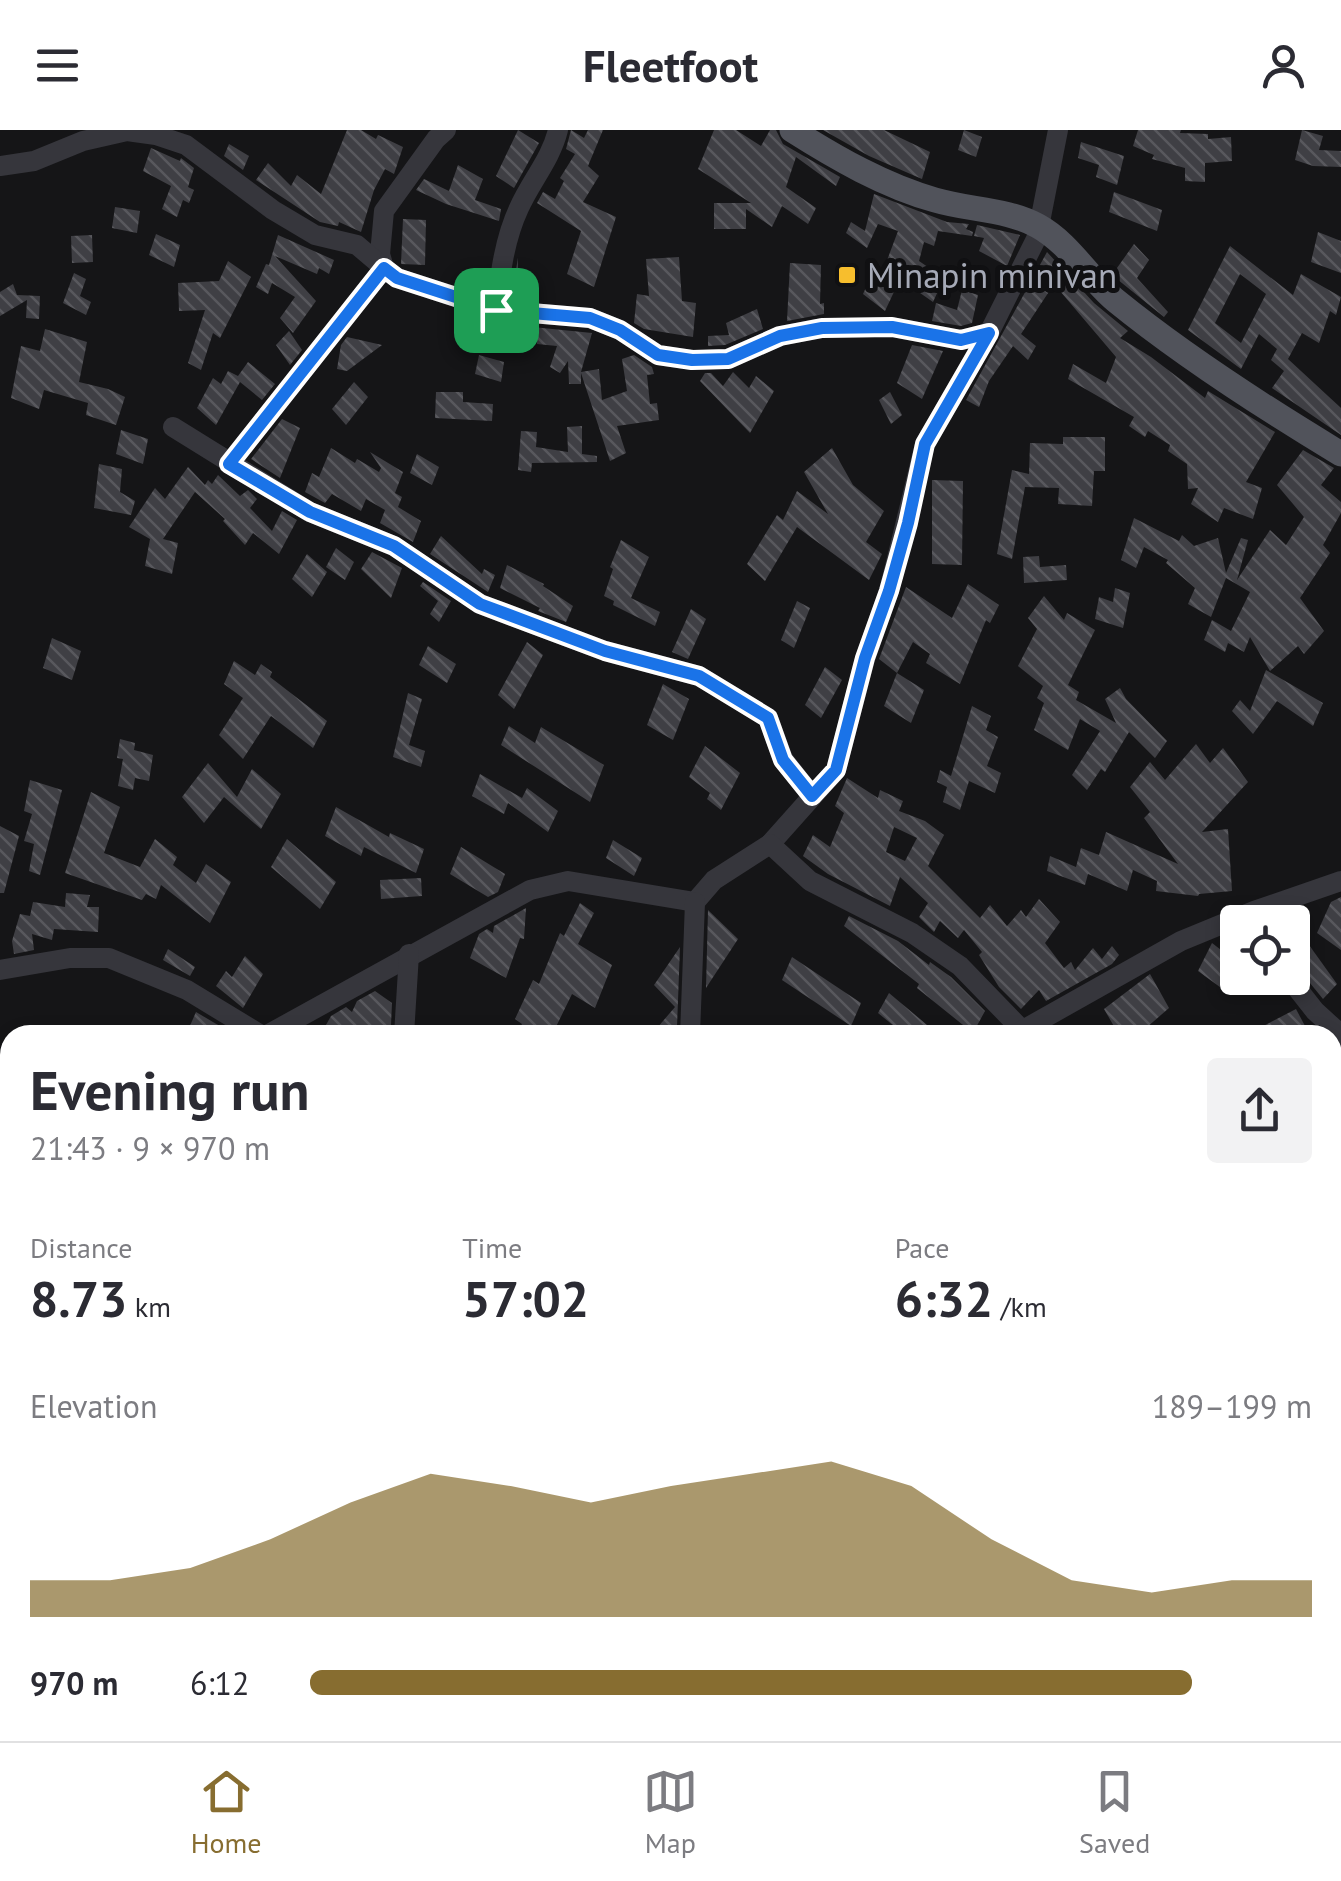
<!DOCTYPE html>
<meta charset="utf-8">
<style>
:root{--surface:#fff;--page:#f2f2f3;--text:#2b2b33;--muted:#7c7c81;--line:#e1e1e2;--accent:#876d30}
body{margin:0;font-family:"PT Sans",sans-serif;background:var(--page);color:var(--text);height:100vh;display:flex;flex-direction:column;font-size:38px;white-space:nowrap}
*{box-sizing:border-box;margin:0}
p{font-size:32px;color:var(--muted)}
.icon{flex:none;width:55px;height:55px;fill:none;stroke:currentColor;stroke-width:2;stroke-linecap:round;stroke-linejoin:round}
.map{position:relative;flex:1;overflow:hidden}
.panel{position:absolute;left:0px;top:895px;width:1342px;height:718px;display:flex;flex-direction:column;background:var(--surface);border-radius:30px 30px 0 0;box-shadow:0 5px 15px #0003}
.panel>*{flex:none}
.buttons{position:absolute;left:1220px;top:775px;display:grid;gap:20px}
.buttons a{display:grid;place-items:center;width:90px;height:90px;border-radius:10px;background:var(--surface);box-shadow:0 5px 15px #0003;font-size:50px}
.pin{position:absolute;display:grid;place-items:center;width:85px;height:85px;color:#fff;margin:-42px;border-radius:20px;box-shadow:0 5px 15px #0006}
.round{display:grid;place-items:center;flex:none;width:105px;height:105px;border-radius:10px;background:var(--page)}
.summary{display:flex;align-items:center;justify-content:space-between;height:170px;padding:0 30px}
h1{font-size:55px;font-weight:800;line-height:75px}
.figures{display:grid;grid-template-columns:repeat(3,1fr);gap:15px;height:170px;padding:10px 30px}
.figures div{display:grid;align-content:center}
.figures b{font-size:50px;font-weight:800}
.figures small{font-size:28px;font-weight:400}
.figures p{font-size:28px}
.chart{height:280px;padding:20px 30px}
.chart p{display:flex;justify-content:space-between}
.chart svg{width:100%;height:180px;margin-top:10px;fill:var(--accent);opacity:.7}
ul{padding:0 30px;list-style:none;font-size:32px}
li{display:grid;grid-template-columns:160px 120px 1fr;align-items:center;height:75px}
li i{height:25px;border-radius:12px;background:var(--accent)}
header{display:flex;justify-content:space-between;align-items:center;height:130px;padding:0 30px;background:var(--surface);font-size:45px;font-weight:800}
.tabs{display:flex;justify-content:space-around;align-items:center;height:140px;border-top:2px solid var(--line);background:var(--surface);font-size:28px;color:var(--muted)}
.tabs a{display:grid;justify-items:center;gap:5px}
.tabs .current{color:var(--accent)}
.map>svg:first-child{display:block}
.building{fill:url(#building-back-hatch);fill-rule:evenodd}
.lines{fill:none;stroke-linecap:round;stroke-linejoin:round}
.minor{stroke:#36363c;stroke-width:20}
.major{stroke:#51535b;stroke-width:25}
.route-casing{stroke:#fff;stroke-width:20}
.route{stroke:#1a73e8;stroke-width:12}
.poi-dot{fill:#f7be2d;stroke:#101012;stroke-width:4}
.labels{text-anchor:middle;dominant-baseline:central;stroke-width:10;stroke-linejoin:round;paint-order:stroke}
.poi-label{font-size:35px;fill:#a6aab7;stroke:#101012;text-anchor:start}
</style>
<header><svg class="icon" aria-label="menu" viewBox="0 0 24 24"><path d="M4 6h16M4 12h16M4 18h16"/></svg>Fleetfoot<svg class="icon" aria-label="person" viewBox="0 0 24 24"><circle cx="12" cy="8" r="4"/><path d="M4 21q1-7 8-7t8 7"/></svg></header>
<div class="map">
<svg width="1341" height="1611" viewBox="0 0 1341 1611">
<defs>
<pattern id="building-back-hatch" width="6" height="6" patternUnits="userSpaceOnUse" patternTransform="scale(2.5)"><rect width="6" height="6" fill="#3f3f44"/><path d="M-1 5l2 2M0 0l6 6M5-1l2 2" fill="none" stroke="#58585d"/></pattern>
</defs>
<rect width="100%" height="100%" fill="#151517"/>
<g class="building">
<polygon points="347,0 361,0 376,9 378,5 403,17 394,44 385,39 374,60 361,102 339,92 338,96 320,92 256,50 268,33 291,56 297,45 321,64"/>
<polygon points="518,0 539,13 514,58 496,46"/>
<polygon points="571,0 584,8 588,0 603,0 588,36 599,46 583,72 616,87 594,157 567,144 581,101 537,73 543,62 555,69 564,51 560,48 575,24 566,19"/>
<polygon points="714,0 736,0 761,16 770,0 776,0 783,14 840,47 836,56 796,27 786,57 816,78 808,94 782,76 772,97 746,79 746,99 714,99 714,73 751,73 698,39"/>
<polygon points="823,0 884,0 930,22 922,49 869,26"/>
<polygon points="964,0 982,7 976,27 958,20"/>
<polygon points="1138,0 1181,0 1180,3 1208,4 1208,9 1231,7 1232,31 1205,33 1205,52 1185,51 1185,38 1152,29 1154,25 1133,16"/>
<polygon points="1302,0 1323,6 1319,20 1341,21 1341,37 1313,36 1295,30"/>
<polygon points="1081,12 1124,26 1117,55 1096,47 1099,35 1078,28"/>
<polygon points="229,14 249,26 243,40 224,26"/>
<polygon points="151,18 180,31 181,28 194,38 188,57 194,60 189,73 183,70 177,87 162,79 171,56 143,41"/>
<polygon points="458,35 483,49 475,70 501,79 499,91 446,74 416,60 424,49 449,61"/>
<polygon points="1114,62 1162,80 1157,101 1109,82"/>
<polygon points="874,64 947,92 969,94 966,99 973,102 972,106 938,101 934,116 924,112 919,131 944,148 933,172 900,149 885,181 863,164 876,136 883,141 898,101 878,94 867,118 846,103 851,92 865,101"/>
<polygon points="115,77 140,81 137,103 112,98"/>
<polygon points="403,89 426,90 425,135 401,134"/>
<polygon points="977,95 1020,105 1007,136 979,121 984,108 974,106"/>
<polygon points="1318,102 1341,111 1341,143 1311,132"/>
<polygon points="156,104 180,115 174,137 149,125"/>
<polygon points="92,105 93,132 72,133 71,106"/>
<polygon points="278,105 334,130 329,144 319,138 317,144 275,126 316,171 293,203 280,188 295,167 272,153 268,164 256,157 266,134 269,135"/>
<polygon points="1134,114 1149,130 1137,148 1168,182 1164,187 1112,145"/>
<path d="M1230,116l63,49 8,-21 40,23 -5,18 -6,-4 -11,32 -17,-10 -14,26 53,49v27l-69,-47 12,-17 -13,-11 6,-11 -18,-15 -18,35 -53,-39zM1240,144l26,20 -25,49 -26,-20z"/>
<polygon points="1047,122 1094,173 1128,201 1120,208 1151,227 1205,268 1208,261 1275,302 1246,352 1262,358 1253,389 1224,378 1218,392 1191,374 1198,358 1188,359 1187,334 1168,321 1170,315 1148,301 1145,307 1129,296 1134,287 1068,249 1073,234 1106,253 1116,227 1054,154 1021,204 1036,216 1028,230 1013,216 989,251 979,277 966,270"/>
<polygon points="679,127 682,171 696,173 693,207 644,199 634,193 637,164 649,166 646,129"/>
<polygon points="518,128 518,154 537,156 536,170 511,168"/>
<polygon points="228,131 251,147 220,208 213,203 201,240 188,233 205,180 179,181 178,153 219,151"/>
<polygon points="790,133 821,135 820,174 824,173 824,184 787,191"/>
<polygon points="74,143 86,149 80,166 91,172 86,185 63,173"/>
<polygon points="13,154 17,165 40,166 39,189 26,188 27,170 0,186 0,162"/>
<polygon points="962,160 978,165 972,193 961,196 932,191 936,173 957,180"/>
<polygon points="757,179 763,199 725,215 708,216 708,206 729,205 726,193"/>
<polygon points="493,193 592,203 581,242 599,239 602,270 627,261 622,229 634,225 652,237 654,244 647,245 650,274 657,273 659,290 617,296 626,323 610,331 581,243 581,254 569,254 568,231 560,243 550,237 557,216 537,214 537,209 514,205 499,213"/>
<polygon points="45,199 87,212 79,252 108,259 125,267 116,295 86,285 88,273 44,260 39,279 11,268 21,216 40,221"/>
<polygon points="289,201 302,220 290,235 276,215"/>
<polygon points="347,207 382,215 347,241 337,239 341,215"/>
<polygon points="912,215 943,221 922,269 897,253"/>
<polygon points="479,225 504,232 501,252 475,244"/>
<polygon points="248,232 275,254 262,270 240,252 216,295 197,278 213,248 221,254 228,241 238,246"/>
<polygon points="733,242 749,258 756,246 774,261 750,303 700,251 705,243 711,243 723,256"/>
<polygon points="354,252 368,267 346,295 332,279"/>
<polygon points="436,262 463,262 463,272 493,274 492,291 435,288"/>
<polygon points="890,262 902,285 891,294 879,270"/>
<polygon points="282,289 300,298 280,348 251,329"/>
<polygon points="582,296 582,324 597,326 597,332 532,333 531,342 518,340 521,301 537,302 536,317 568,322 567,297"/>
<polygon points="121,300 148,309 143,334 116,324"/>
<polygon points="1063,307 1105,307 1105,341 1094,341 1092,376 1058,374 1059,358 1025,357 1012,429 997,424 1012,340 1029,344 1030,313 1063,314"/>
<polygon points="331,318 355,333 357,329 379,342 381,338 370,322 403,342 395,363 402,367 398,377 421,391 413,412 380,393 385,380 366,369 361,381 332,364 325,373 305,362 312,343 319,347"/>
<polygon points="832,318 853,355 884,381 866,412 882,424 869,450 797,397 765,451 747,434 777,385 783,390 797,361 828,384 804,342"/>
<polygon points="1303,320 1334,338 1321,355 1341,372 1341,383 1323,415 1330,423 1300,468 1324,501 1304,524 1298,516 1270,541 1250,507 1244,522 1228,513 1225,522 1204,510 1212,490 1231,501 1250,462 1226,448 1211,487 1188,474 1195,458 1166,433 1168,430 1144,417 1136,438 1121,430 1134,388 1179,411 1182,405 1194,416 1218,408 1226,443 1241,408 1248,410 1237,450 1270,400 1286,415 1304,387 1277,355"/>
<polygon points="417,324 439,337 432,355 410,343"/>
<polygon points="99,334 122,339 120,362 135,371 131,385 94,378"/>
<polygon points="188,337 205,355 208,350 212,354 218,345 240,366 248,360 257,369 250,378 272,401 282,381 297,390 279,424 253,403 245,415 223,391 225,389 195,362 163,409 178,413 172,444 145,436 150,409 129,397 155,358 165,369"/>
<polygon points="932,350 963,351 962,435 932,434"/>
<polygon points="441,406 482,444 484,439 495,445 488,462 430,424"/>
<polygon points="621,410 649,427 631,468 660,482 655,496 613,475 614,471 604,466 613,439 610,437"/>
<polygon points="336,418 354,432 345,450 326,437"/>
<polygon points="372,422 402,438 391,468 361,439"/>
<polygon points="307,424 327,442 312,467 292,449"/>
<polygon points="1039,426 1040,437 1066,435 1067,450 1024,453 1023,427"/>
<polygon points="507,435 544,454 543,456 573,476 566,492 538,481 540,478 500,458"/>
<polygon points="423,452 451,471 439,492 430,484 438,471 420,456"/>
<polygon points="968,454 999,475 990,493 986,490 960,554 926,533 930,524 913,512 897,543 879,529 906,457 952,488"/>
<polygon points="1115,458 1130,463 1123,498 1095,489 1099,467 1113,472"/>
<polygon points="1044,466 1064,490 1067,483 1095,500 1068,555 1079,562 1076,570 1116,593 1105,569 1120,558 1126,569 1167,611 1155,628 1129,602 1105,642 1101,639 1087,660 1072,645 1100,601 1080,589 1068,620 1034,600 1044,573 1037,568 1043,556 1018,536 1037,499 1028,488"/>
<polygon points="797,471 810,478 794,518 781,510"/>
<polygon points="691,479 706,489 688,529 672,522"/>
<polygon points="52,508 81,521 72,550 43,538"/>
<polygon points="527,512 543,525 514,579 498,565"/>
<polygon points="428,516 456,534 447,553 419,535"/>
<polygon points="234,531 255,545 261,534 272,542 270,547 327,591 313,618 271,586 243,629 219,605 243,568 224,554"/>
<polygon points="825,537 842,550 821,588 805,575"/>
<polygon points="1266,540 1323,573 1313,596 1277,571 1253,604 1232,581 1240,570 1250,581"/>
<polygon points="897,543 924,560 911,593 884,576"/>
<polygon points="663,554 689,569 673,610 647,595"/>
<polygon points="408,563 422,569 409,615 425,621 421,637 393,627"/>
<polygon points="972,576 991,586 986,600 998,607 987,636 1001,643 995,663 969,651 960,680 943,672 947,657 937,652 940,640 951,646"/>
<polygon points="509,596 535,613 541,597 604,635 590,672 501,615"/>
<polygon points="120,609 135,613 134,620 153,625 149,651 135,648 133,660 118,656 123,629 117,628"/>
<polygon points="1196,614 1210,633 1223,618 1248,652 1202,702 1228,699 1232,761 1199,764 1198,766 1156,761 1157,751 1133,740 1127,761 1088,744 1085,755 1047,741 1050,726 1076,737 1081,718 1099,725 1106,702 1178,734 1144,688 1150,682 1130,657 1150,632 1165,650"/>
<polygon points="705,616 740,643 721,680 707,669 710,663 689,647"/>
<polygon points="208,633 237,667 252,639 281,664 261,699 224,667 204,693 182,667"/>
<polygon points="480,644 522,668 527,658 558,681 548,702 508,673 504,684 472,666"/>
<path d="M847,648l31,20 2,-8 23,11 -4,10 26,10 19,14 -16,31 52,52 10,-13 17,21 14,-16 5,7 13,-18 21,23 -15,21 19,25 7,-6 4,8 18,-22 9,11 10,-13 7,9 -7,9 -66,37 -7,-11 -18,19 -22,-22 -20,-32 3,-3 -18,-22 -6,8 -18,-17 -6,11 -15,-15 9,-14 -28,-26 -10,29 -62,-32 -25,-18 10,-21 17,12 14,-34 -9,-7zM894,697l23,11 -12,23 -19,-9z"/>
<polygon points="30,650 62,660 40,745 29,741 34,714 24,711 32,684 24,681"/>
<polygon points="91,662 120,677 104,723 140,737 155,709 177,727 173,735 196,753 206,734 231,752 210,793 161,755 156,769 146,764 142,770 65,743"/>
<polygon points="336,677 389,707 390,703 424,719 416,743 364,717 361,726 325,706"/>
<polygon points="0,696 19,706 4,763 0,763"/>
<polygon points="287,709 336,752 320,779 271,737"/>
<polygon points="613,710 642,728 634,746 606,728"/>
<polygon points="461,717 505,744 498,762 488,767 450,744"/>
<polygon points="421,748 422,766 381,769 380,750"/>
<polygon points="66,763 90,765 87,777 99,777 98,802 54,799 52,810 32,804 34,820 14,824 12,811 20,784 30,786 33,772 65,777"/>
<polygon points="1341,767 1341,820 1317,803 1331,772"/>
<polygon points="580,773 594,783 578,814 612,835 595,878 572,864 552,905 517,905 522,894 515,889 533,850 539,854 560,803 564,806"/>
<polygon points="526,778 524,809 520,808 506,848 470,828 479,804 487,799 493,803 494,796"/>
<polygon points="708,780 738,809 706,858"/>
<polygon points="849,786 898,811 929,835 930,832 951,847 985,881 973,903 917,858 919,854 844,796"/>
<polygon points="1299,801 1337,854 1323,869 1292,831 1292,808"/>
<polygon points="1212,813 1238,833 1224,860 1198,841"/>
<polygon points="680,817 677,897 670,905 651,905 675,877 654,855"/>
<polygon points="168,819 195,837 190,846 163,830"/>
<polygon points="245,826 263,844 243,878 216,856 226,841 232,847"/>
<polygon points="792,827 861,873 851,896 782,850"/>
<polygon points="1150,844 1169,878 1138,905 1119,905 1104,879"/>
<polygon points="375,861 392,873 391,895 386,905 338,905 326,895 331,886 346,877 352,882 357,871"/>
<polygon points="889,863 939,905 905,905 878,883"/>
<polygon points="1296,879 1305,896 1288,905 1246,905"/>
<polygon points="196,882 235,905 186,905"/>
</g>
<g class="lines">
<g class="minor">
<polyline points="446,0 436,9 384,81 380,124 384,138 397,148 496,180 590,188 620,200 658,225 692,230 728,229 780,206 822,198 892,197 961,210 989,203"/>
<polyline points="0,36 34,31 83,11 127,1 156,5 186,15 273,80 315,105 357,115 384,138 229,334"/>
<path d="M496,180c4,-34 8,-70 23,-102 12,-27 32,-49 39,-78"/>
<polyline points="173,297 310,382 394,416 480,474 605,521 699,546 768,588 783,629 812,666"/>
<polyline points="770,714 836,640 865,529 889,461 925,314 989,203 1037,107 1058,0"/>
<polyline points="0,840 70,828 109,828 187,860 261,905"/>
<polyline points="1289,848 1315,881 1337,901 1341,955"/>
<polyline points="267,905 530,760 568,751 695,772 714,750 770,714 810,751 912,803 960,836 1022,900"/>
<polyline points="404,905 409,824"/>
<polyline points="690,905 695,772"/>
<polyline points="1014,905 1181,811 1254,781 1341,751"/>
<polyline points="0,1340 10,1320"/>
<polyline points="221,1611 226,1602"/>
<polyline points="566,1611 572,1602"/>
</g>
<path class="major" d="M792,0c44,28 93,56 143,70 33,10 73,9 103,26 31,17 50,51 77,74 70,57 148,107 226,154"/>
</g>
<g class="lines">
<g class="route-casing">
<polygon id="route" points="384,138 397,148 496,180 590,188 620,200 658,225 692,230 728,229 780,206 822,198 892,197 961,210 989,203 925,314 908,393 889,461 865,528 836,640 812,666 783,630 768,588 699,546 605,521 480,474 394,416 310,382 229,334"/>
</g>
<use href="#route" class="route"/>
</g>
<rect class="poi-dot" x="837" y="135" width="20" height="20" rx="5"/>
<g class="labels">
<g class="poi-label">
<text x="867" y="145">Minapin minivan</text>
</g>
</g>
</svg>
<div class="buttons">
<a><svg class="icon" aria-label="locate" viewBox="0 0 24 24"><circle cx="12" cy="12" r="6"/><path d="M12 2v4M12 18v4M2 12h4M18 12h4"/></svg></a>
</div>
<div class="pin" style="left:496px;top:180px;background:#1e9e55"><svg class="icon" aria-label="arrive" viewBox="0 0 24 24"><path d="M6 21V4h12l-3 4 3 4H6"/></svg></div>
<section class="panel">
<div class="summary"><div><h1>Evening run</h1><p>21:43 · 9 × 970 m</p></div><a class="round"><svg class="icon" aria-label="share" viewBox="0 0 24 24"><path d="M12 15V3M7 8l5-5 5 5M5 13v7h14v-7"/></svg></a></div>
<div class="figures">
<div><p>Distance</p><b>8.73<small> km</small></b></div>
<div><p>Time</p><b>57:02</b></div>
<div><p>Pace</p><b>6:32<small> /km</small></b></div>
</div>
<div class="chart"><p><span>Elevation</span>189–199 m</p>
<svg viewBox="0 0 160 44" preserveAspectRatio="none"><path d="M0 44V35L10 35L20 32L30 25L40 16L50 9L60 12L70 16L80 12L90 9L100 6L110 12L120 25L130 35L140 38L150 35L160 35V44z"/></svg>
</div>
<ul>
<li><b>970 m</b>6:12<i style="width:88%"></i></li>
</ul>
</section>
</div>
<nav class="tabs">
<a class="current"><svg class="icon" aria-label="home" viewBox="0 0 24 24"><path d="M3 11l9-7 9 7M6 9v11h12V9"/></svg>Home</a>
<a><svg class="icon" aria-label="map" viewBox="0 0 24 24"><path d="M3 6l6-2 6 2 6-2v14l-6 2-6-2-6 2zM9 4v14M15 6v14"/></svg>Map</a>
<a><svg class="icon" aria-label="saved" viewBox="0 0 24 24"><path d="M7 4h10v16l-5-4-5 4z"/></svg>Saved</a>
</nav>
